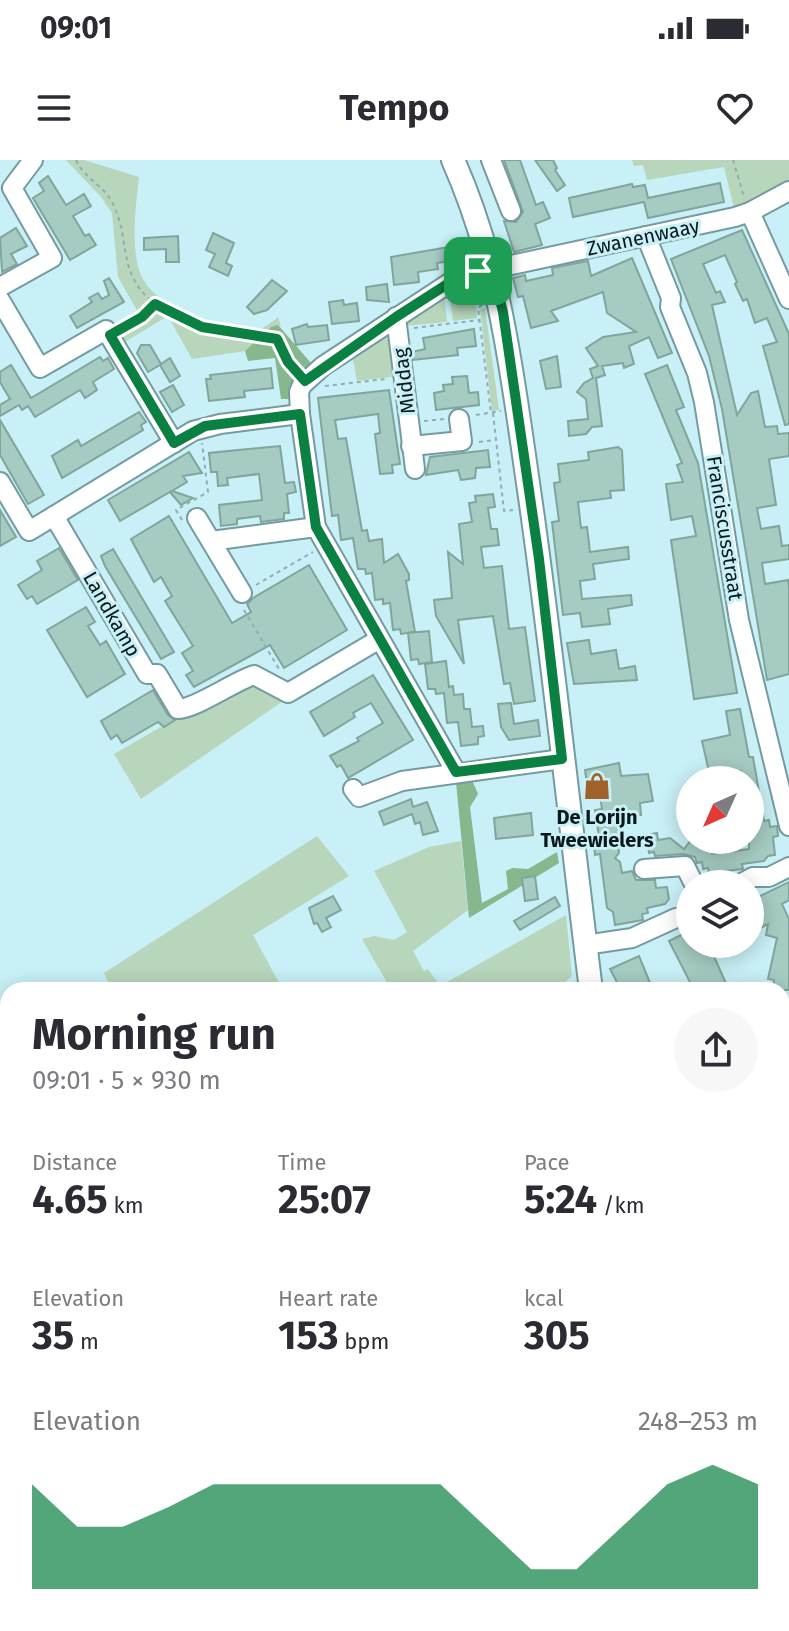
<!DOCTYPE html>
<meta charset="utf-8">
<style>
:root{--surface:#fff;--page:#f7f7f7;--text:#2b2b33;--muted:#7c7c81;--accent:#0b8043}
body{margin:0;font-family:"Fira Sans",sans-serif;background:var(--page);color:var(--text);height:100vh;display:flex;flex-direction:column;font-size:30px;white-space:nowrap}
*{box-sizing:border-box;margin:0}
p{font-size:26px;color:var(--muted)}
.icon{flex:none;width:44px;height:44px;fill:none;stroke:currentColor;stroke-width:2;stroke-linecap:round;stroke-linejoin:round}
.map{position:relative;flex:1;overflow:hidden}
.details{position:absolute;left:0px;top:822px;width:790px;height:650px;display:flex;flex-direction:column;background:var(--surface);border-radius:24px 24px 0 0;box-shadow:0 4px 20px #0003}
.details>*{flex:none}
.needle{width:52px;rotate:225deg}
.controls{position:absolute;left:676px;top:606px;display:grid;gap:16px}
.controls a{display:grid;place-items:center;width:88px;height:88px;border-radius:50%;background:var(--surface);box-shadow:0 4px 20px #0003;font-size:40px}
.pin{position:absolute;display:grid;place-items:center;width:68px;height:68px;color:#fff;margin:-34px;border-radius:16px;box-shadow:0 4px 12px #0006}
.round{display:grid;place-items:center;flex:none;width:84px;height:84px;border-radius:42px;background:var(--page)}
.head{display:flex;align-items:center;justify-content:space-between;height:136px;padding:0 32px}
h1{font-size:44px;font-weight:700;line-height:60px}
.figures{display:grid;grid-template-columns:repeat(3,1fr);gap:12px;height:136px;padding:8px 32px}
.figures div{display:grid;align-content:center}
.figures b{font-size:40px;font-weight:700}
.figures small{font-size:22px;font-weight:400}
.figures p{font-size:22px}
.chart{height:224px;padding:16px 32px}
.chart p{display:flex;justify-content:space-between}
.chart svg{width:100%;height:144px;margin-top:8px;fill:var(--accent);opacity:.7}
.status{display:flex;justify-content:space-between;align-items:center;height:56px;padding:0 40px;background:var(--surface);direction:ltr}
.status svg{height:22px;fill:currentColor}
header{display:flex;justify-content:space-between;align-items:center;height:104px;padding:0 32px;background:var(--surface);font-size:36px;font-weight:700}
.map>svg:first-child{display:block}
.green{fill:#b7d6bb}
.forest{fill:#86b78d}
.building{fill:#a5cbc2;stroke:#80a59b;stroke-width:2}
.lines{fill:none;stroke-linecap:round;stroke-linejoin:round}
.minor-casing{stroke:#759ba1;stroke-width:22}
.major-casing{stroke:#759ba1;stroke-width:26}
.path{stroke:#8eaeb3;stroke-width:2;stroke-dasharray:4 4;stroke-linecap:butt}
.minor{stroke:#fff;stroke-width:18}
.major{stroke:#fff;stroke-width:22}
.route-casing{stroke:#fff;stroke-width:16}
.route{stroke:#0b8043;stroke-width:10}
.labels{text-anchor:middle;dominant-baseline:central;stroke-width:6;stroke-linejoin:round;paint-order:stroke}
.street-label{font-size:20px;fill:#09181a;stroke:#c8f0f6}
.poi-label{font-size:20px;font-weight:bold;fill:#09181a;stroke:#c8f0f6}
</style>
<div class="status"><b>09:01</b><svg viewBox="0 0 49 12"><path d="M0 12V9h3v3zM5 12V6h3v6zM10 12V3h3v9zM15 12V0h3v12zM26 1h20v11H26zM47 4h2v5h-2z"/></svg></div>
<header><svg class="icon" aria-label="menu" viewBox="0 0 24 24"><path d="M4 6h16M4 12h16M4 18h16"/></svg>Tempo<svg class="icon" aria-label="heart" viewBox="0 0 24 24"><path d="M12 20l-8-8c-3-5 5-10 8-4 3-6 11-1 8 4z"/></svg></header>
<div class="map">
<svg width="789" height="1471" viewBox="0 0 789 1471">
<rect width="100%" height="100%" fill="#c8f0f6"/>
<g class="green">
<path d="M66,0h18l55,17c-3,26 -9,73 2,98 12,30 79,61 111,56 10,-1 18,-7 26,-14l3,9 -10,1 -26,24 -53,8 -24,-43 -45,27 -9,-16 24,-15 -20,-35 -6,-64 -11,-16z"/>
<polygon points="632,0 789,0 789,27 754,45 734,48 724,7 647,20 643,5 634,6"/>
<path d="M468,121c9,11 8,22 9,37l-24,3 -4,-29z"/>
<polygon points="444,135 447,162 402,166 403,163"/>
<polygon points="485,148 499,250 492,251 480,149"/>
<polygon points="388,171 391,172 399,216 357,221 352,194"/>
<polygon points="254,522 289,537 141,639 114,594 180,556"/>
<polygon points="317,676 349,716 253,775 283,830 112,830 104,813"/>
<polygon points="461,681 468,750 413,791 424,811 428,809 440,826 566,755 572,816 557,830 388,830 390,828 362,779 374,776 394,780 407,772 374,711 429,687"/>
<polygon points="782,1204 789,1219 789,1342 782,1346"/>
<polygon points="0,1403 8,1408 8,1464 85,1464 95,1471 0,1471"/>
</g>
<g class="forest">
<polygon points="278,165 311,203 295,216 290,239 281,239 275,198 248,201 245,191 271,167"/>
<polygon points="472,620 478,634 470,647 482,743 508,729 506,711 512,708 528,709 557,692 559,703 469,758 456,622"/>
</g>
<g class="building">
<polygon points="504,0 520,0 536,45 543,42 550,58 535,64 542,85 514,92 504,61 516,62 523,52"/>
<polygon points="535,0 553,0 557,8 555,10 565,25 557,31"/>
<polygon points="48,16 66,45 84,34 91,46 73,56 85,76 89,74 96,85 70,100 33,38 44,31 39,23"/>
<polygon points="720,23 724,42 648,58 644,42 573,57 569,38 632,24 633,27 645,25 648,38"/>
<polygon points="16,68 27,86 11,94 17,104 2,112 0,78"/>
<polygon points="742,70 789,174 789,264 785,265 763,186 777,182 767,158 755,163 747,139 743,141 735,124 737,122 725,95 703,104 716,133 720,131 725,142 712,145 737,255 751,233 758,231 765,267 777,266 778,274 789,273 789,296 769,299 776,345 757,348 761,369 779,366 782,386 789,385 789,399 762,403 765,424 788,420 789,427 789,514 767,520 722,249 709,196 671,99"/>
<polygon points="213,73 234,83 226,103 232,106 228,116 209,107 215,94 206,90"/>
<polygon points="178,76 179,102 166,102 166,89 144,90 144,78"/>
<polygon points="449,87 451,101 437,103 438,109 418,112 419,122 394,125 391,97"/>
<polygon points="632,98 672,193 658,198 649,177 629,186 634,204 624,208 623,203 602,206 605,215 596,218 602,266 592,267 586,274 569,276 568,261 588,259 586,239 577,232 584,223 593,218 590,209 598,206 586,188 603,177 636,172 607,153 603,132 551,151 558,161 531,168 523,136 518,137 513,118 525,115 526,121 553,115 552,108 588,101 591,116"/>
<polygon points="109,118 124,142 77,168 70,156 92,142 89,138 98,133 102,139 109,135 104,121"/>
<polygon points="272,120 287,131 267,150 254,154 247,147"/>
<polygon points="387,124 389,142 367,140 366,127"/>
<polygon points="343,140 344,145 357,143 359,161 332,164 329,142"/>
<polygon points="307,164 308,167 327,165 329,180 296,185 292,169"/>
<polygon points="474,169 476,186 457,188 458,195 413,200 412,192 425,189 423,178"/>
<polygon points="141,185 150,185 161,204 170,198 180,216 170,222 160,205 148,212 137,193"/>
<polygon points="557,196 561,227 546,229 540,201"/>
<polygon points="100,197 103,201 108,198 114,209 93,222 97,230 85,238 80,230 35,257 28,246 22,250 19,245 0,256 0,245 10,239 0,222 0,212 11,205 31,238"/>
<polygon points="667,205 684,247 676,250 698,303 737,533 694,539 671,380 696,376 692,356 671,360 666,324 683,322 677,305 682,303 645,214"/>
<polygon points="271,208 273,228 244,231 245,237 209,241 206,219 211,219 210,215"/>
<polygon points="467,216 469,233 478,232 479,245 436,250 434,233 444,231 443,225 453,224 452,217"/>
<polygon points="173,225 184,245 172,252 160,232"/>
<polygon points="389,230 400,304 392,305 393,313 380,314 375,274 380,273 378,254 335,260 338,279 346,278 362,371 367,370 369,381 382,379 384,403 398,394 409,414 409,420 406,421 415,472 401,474 400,469 393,470 390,443 383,444 383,439 375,440 372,413 366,414 365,409 358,409 353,378 341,380 338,355 332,356 318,238"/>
<polygon points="139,252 146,262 141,265 143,270 62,318 52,296 78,280 81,286"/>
<polygon points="0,260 44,335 28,344 0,295"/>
<polygon points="280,286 285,323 294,322 296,332 287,334 289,353 284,353 284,359 261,362 260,356 237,359 237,364 221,366 219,345 262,340 259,314 227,318 228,325 218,326 217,312 211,312 209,293"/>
<polygon points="618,287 622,290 624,330 610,331 611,338 578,342 581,368 587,367 590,392 628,387 629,399 593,404 595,419 580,421 582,439 631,435 632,445 608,449 610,464 582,467 580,453 563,455 552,362 559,361 554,323 560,322 558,304 589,300 588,292"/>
<polygon points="488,290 490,307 476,308 475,318 461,320 458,310 426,315 430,297"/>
<polygon points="189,292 202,313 183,316 187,322 172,331 193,338 181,345 170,332 120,361 108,340"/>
<polygon points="493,334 495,347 488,348 491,369 497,369 499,385 481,387 484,408 502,406 509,469 525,467 535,541 514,544 510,523 504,524 493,456 458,460 464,504 436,456 434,440 452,438 448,392 463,404 459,364 472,362 469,343 476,342 475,336"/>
<polygon points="0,350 16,377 0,386"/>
<polygon points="169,356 232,463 251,452 247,444 253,438 309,405 347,470 284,508 270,485 194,527 186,515 193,511 182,493 193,486 165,441 172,436 161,417 154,422 131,379"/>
<polygon points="59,388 78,420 37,444 32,436 27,439 18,425 42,410 37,401"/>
<polygon points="113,389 174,492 161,499 105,406 101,396"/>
<polygon points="86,447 95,462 88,466 100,485 106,481 125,514 87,537 47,470"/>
<polygon points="429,471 432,502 419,504 418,499 411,500 408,473"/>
<polygon points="589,480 591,494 616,490 619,509 635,506 637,520 574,524 567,483"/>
<polygon points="446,501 449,527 453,526 454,535 463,534 464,549 470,549 472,567 483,566 484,576 478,577 478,584 461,586 458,562 447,563 444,533 436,534 435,529 428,529 425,504"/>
<polygon points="373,515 413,580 348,618 341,605 337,607 330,596 359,581 357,578 383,563 371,543 353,553 355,557 324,576 310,552"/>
<polygon points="153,530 168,555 175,560 164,567 158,562 122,583 117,575 111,579 101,561"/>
<polygon points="511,543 514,564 538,560 540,576 509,580 501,567 498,544"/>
<polygon points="740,549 749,597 753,597 764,661 769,660 770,667 777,666 778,676 773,677 775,695 768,696 764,701 742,704 743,709 726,711 726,717 716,719 715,712 709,713 708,708 703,709 702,702 697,703 695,697 684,694 655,696 654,692 649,693 648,686 642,687 640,676 657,673 658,680 670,678 684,689 691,680 702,680 703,690 711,689 712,694 749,689 750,620 743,620 741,611 710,616 702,581 730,575 726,551"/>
<polygon points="619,603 621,616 648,614 653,641 640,643 641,655 620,657 624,682 618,683 619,693 615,698 620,702 622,713 632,711 636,720 655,720 656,728 667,727 669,739 665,744 647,748 648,753 642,754 643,760 615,765 613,752 607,748 600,694 595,695 594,685 600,684 595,650 602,649 599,630 588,632 585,610"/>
<polygon points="411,639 413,647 427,642 438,671 423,675 420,662 415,664 412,654 384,665 379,652"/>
<polygon points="531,653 533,675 496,679 494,658"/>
<polygon points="535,716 538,739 525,741 522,718"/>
<polygon points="789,722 789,740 782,744 789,759 789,830 773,830 774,820 768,819 777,778 766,775 768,764 755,771 750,761 750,741"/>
<polygon points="333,736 341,750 326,758 331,767 322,772 317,763 314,764 309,748"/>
<polygon points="555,737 560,746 520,770 514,761"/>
<polygon points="685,773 693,788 701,784 728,784 712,792 729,830 694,830 669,781"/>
<polygon points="639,796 653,830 621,830 610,809"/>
</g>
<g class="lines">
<g class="minor-casing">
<g id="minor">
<polyline points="491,0 511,51"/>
<polyline points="750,52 789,139"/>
<polyline points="646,76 671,138 670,147 697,213 704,242 739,460 789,666"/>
<polyline points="0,127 52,98 12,28 33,0"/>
<polyline points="0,140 40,208 106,170 174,283"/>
<polyline points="396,157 415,309"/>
<path d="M300,254l-80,10 -27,7 -139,85 93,158h10l21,35c17,0 55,-27 76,-34l34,18 90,-53"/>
<polyline points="411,286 462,281 459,259"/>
<polyline points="0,322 29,371 54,356"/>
<polyline points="197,358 242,433"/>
<polyline points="211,381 316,367"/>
<polyline points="456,612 316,367 300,254 299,232 302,225 323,206 460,116 735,57 750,52 789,31"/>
<polyline points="353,629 359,637 402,621 562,599"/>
<polyline points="644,709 685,706 694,724"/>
<polyline points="740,724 753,717 769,717 789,707"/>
<polyline points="585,785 632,778 676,758 690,755"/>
<polyline points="782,1402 789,1399"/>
</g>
</g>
<g class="major-casing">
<g id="major">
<path d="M453,0c48,108 59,214 76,330 24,166 41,333 62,500"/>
<polyline points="782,1136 789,1126"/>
<polyline points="671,1464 672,1471"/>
</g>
</g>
<g class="path">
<path d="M76,0c7,17 27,25 36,42 20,38 3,71 44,103 21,15 49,25 74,29 14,2 36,-4 47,6 9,7 12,22 19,31"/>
<polyline points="733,0 744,37"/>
<polyline points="482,145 478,148 491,253"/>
<polyline points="124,167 142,157 154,144"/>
<polyline points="414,168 479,160"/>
<polyline points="325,226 386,219"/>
<polyline points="493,253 504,351 513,350"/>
<polyline points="476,255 501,251"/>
<polyline points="424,261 445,259"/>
<polyline points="479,282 496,280"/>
<polyline points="182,360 176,350 208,332 202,283"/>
<polyline points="256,425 313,392"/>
<polyline points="244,450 279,509"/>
<polyline points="113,1471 117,1464"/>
</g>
<use href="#minor" class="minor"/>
<use href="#major" class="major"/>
</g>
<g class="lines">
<g class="route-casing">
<polygon id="route" points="492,108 503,152 539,399 562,599 456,612 316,367 300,254 205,266 174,283 110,175 142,157 155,144 202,167 277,179 288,202 305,221 396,157 460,116"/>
</g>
<use href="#route" class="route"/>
</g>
<defs>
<g id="shop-bare" transform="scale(2.16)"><path d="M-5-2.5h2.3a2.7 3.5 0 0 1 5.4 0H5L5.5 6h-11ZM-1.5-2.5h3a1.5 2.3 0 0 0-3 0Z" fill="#a06228" stroke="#c8f0f6" stroke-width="2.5" paint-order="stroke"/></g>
</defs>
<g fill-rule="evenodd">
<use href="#shop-bare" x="597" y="626"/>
</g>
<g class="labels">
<g class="street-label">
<text transform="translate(643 77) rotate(-12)">Zwanenwaay</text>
<text transform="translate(404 221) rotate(-97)">Middag</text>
<text transform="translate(725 368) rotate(81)">Franciscusstraat</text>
<text transform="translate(112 454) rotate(60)">Landkamp</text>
</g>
<g class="poi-label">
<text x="597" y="657">De Lorijn<tspan x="597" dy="23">Tweewielers</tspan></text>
</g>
</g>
</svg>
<div class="controls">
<a><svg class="needle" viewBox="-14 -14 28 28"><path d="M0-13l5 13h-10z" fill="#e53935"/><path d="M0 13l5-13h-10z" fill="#7c7c81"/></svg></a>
<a><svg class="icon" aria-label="layers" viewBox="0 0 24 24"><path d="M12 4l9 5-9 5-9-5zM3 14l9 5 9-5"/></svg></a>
</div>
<div class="pin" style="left:478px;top:111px;background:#1e9e55"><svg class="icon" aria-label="arrive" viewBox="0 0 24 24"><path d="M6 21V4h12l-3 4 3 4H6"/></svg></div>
<section class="details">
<div class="head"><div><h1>Morning run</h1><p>09:01 · 5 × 930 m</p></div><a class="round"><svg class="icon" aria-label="share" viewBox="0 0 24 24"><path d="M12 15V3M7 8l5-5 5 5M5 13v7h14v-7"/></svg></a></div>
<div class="figures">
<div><p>Distance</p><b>4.65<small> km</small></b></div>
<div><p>Time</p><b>25:07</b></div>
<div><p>Pace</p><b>5:24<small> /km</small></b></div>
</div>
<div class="figures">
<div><p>Elevation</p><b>35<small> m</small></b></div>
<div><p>Heart rate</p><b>153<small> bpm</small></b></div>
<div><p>kcal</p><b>305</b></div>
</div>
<div class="chart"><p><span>Elevation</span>248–253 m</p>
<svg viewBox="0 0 160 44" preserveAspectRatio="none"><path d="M0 44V12L10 25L20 25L30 19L40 12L50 12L60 12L70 12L80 12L90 12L100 25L110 38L120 38L130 25L140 12L150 6L160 12V44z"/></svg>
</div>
</section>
</div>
